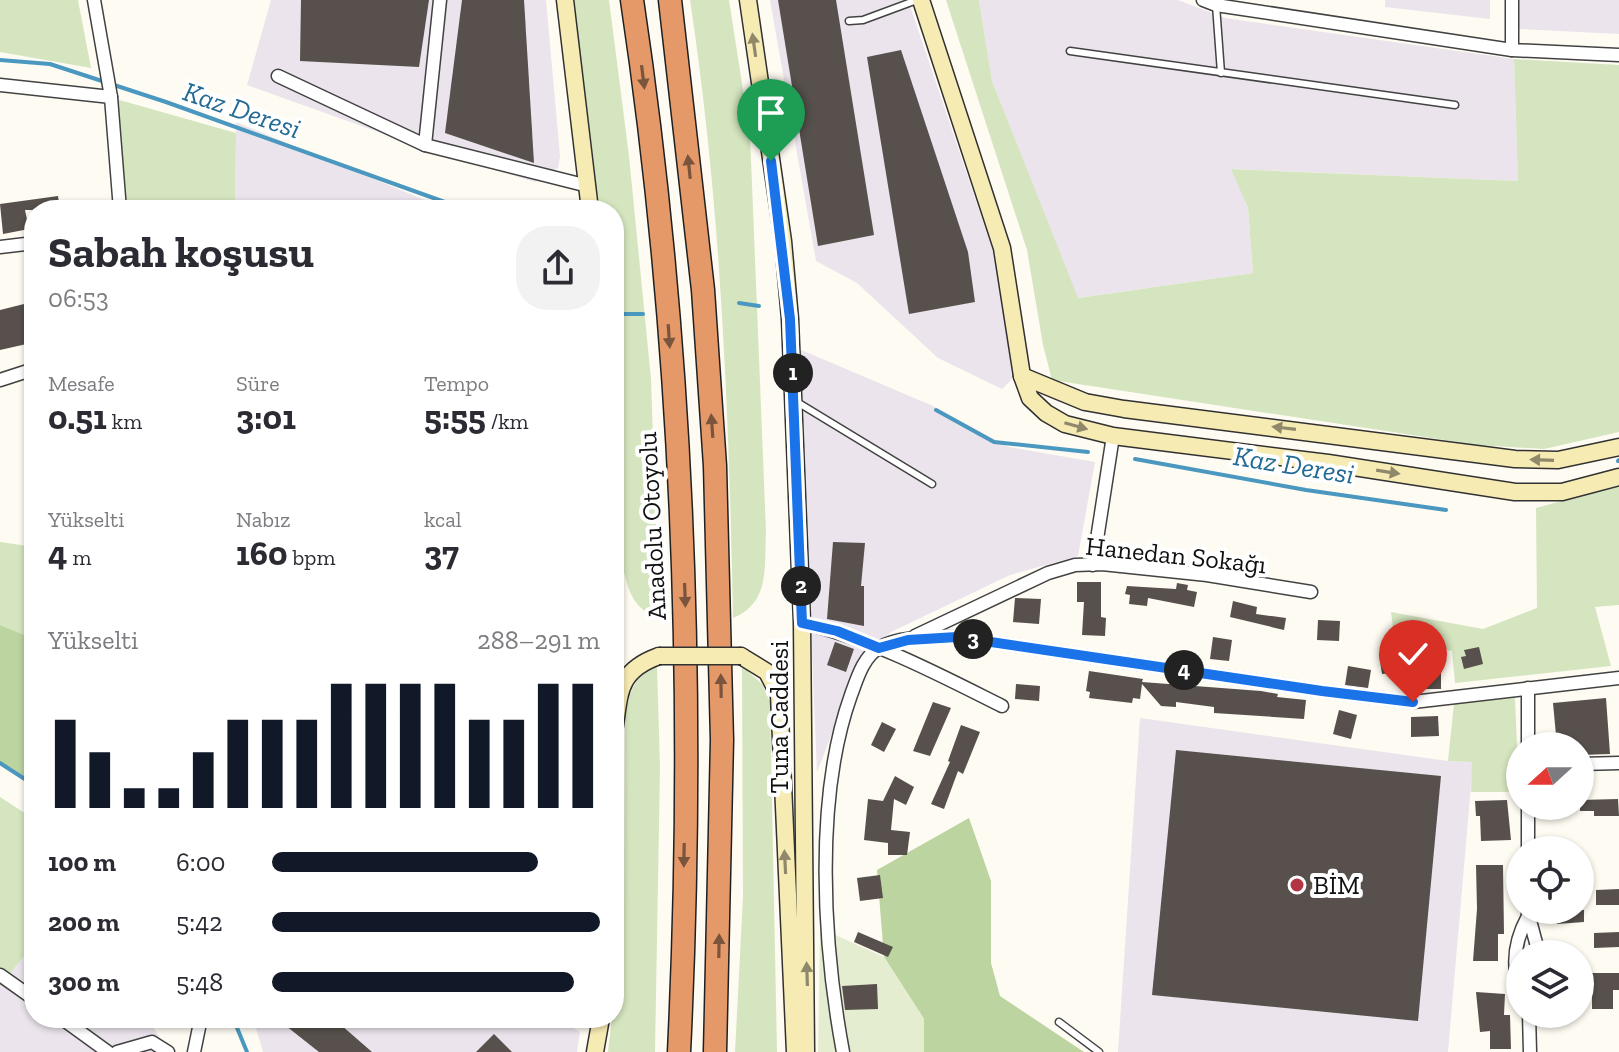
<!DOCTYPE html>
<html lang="tr">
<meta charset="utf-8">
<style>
:root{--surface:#fff;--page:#f2f2f3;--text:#2b2b33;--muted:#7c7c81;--accent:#111827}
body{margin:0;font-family:"Zilla Slab",serif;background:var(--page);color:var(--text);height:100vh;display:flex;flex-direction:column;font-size:30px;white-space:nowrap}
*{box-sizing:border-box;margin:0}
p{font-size:26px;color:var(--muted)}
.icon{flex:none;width:44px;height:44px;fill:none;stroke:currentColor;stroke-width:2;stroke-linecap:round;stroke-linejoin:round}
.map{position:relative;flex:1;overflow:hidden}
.panel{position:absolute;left:24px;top:200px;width:600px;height:828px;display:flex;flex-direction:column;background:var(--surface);border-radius:32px;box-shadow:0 2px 6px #0004}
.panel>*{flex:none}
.needle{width:52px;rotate:249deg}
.fabs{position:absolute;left:1506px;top:732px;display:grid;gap:16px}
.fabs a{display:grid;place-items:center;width:88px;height:88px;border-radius:50%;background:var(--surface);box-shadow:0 2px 6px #0004;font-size:40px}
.pin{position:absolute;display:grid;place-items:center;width:68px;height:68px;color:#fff;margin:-82px -34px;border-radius:50% 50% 50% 0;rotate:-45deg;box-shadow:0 0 8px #0007}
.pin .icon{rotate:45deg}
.km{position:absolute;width:40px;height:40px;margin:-20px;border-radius:50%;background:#222;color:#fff;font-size:22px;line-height:40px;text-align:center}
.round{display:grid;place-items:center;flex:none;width:84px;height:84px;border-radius:32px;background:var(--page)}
.headline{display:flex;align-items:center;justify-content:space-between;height:136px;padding:0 24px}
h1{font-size:44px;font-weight:700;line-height:60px}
.metrics{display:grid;grid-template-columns:repeat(3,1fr);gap:12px;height:136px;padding:8px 24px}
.metrics div{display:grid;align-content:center}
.metrics b{font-size:34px;font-weight:700}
.metrics small{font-size:22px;font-weight:400}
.metrics p{font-size:22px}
.chart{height:224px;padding:16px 24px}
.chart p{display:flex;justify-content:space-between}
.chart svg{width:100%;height:144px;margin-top:8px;stroke:var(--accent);stroke-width:6}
ul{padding:0 24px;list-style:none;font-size:26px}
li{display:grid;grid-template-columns:128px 96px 1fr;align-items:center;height:60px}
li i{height:20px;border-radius:10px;background:var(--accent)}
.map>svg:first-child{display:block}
.industrial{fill:#ebe4ec}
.green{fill:#d5e5bf}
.forest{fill:#bbd4a0}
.pitch{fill:#e5edd0}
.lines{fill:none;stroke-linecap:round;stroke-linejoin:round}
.stream{stroke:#4a98c0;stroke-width:4}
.building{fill:#57504c}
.service-casing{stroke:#424242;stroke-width:9}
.minor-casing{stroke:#424242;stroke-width:15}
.secondary-casing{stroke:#313131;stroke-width:19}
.motorway-casing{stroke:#202020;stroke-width:25}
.service{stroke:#fff;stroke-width:6}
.minor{stroke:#fff;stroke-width:12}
.secondary{stroke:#f7ebb4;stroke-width:16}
.motorway{stroke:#e59969;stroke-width:22}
.secondary-bridge-casing{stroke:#313131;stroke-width:19;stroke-linecap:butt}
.secondary-bridge{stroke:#f7ebb4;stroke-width:16}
.oneway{fill:#8f886a}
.oneway2{fill:#7a543c}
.route-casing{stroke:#fff;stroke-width:16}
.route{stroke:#1a73e8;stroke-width:10}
.poi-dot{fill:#b13543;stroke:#fff;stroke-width:3}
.labels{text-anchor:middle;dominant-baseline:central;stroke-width:8;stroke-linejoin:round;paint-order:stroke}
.street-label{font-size:26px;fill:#0f0f0f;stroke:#fff}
.poi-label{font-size:26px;fill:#0f0f0f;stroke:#fff;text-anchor:start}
.water-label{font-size:28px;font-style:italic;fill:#246b94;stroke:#fff}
</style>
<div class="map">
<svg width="1619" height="1052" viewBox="0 0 1619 1052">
<rect width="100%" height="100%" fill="#fefbf2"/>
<g class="industrial">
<polygon points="271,0 546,0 560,156 558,168 535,182 431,151 247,85"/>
<polygon points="770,0 908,0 1000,272 1012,379 1002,389 938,358 857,283 816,261"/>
<polygon points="979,0 1178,0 1225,18 1514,59 1518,181 1232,169 1248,208 1253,273 1077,298 992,81"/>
<polygon points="1385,0 1490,0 1490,19 1385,7"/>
<polygon points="1519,0 1619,0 1619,34 1519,29"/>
<polygon points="236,122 449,210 235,210"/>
<polygon points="799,349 933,406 1009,447 1095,462 1078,556 1010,575 891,632 859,664 817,772"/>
<polygon points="1140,718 1448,761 1473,762 1448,1052 1118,1052"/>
<polygon points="34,944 34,1018 148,1018 168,1052 0,1052 0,986"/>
<polygon points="253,1018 556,1018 580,1032 577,1052 263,1052"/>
</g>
<g class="green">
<polygon points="0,0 78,0 91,68 0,52"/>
<path d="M570,0h39l20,156 22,223 8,240c-25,-10 -30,-26 -36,-51l-9,-7v-351h-26z"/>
<path d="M690,0h39l21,135 16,396c-2,35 5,71 -33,87 -4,-206 -12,-414 -43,-618z"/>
<polygon points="946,0 979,0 992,81 1078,298 1253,273 1248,208 1231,169 1518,181 1514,59 1619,65 1619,432 1544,449 1477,445 1052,380 1043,345 1027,250"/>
<polygon points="116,99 236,133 235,210 123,210"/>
<polygon points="1619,485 1619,605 1595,607 1611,666 1455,683 1452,651 1395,643 1391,612 1483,629 1537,608 1536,508"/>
<polygon points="0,542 34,547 34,639 0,625"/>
<polygon points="742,666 762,684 770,702 777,1052 735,1052 743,897"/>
<path d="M657,667l3,100 -5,285h-47l16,-141 1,-197c6,-24 8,-37 32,-47z"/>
<polygon points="1515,698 1519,792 1471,792 1472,762 1448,761 1454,703"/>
<polygon points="0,797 34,819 34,944 0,986"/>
</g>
<g class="forest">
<polygon points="0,625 34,639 34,784 0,763"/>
<polygon points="969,818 991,881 991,963 1000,996 1084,1052 924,1052 924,1019 884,957 877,870"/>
</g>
<polygon class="pitch" points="820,928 884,957 924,1019 924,1052 818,1052"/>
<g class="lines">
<g class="stream">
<polyline points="0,60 50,64 166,102 467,210"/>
<polyline points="739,303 759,306"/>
<polyline points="614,314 643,314"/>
<polyline points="936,410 994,442 1088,452"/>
<polyline points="1135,459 1306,490 1446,510"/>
<polyline points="1618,461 1619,460"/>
<polyline points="0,763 34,785"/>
<polyline points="233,1018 247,1052"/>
</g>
</g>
<g class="building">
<polygon points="301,0 429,0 419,67 300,61"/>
<polygon points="462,0 524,0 534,163 445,133"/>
<polygon points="778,0 836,0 874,235 818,246"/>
<polygon points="901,50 968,252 975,302 909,314 867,57"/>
<polygon points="58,196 60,210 25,210 29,229 3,234 0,204"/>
<polygon points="24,304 31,343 0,350 0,310"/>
<polygon points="833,542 865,543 861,586 864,586 864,626 827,619"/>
<polygon points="1077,582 1101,582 1101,617 1106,618 1105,636 1082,635 1084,602 1077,602"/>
<polygon points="1177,583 1188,585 1187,590 1197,592 1194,607 1148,598 1147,606 1129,604 1130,595 1125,594 1127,586 1176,589"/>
<polygon points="1015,598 1041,599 1039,624 1013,622"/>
<polygon points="1233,601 1257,607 1256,614 1286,618 1284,630 1230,617"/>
<polygon points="1318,620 1340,621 1339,641 1317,640"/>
<polygon points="1213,637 1232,640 1229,661 1210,659"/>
<polygon points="835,642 854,649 846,672 827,665"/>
<polygon points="1479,647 1483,664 1464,669 1461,657 1466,656 1464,650"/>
<polygon points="1399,652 1402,672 1382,674 1379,654"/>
<polygon points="1348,666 1371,670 1368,688 1345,685"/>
<polygon points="1419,668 1441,668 1441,689 1420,689"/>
<polygon points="1089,671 1143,679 1142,682 1261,691 1278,694 1277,697 1306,700 1304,719 1214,713 1214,707 1176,702 1176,707 1161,706 1142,684 1140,699 1133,698 1132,703 1089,698 1090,692 1086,691"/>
<polygon points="1016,684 1040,686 1039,701 1015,699"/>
<polygon points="1606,698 1610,754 1580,755 1580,746 1557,746 1553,703"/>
<polygon points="933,702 951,708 930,756 913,751"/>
<polygon points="1339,710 1357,715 1351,739 1333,734"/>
<polygon points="1438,716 1439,736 1411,737 1411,717"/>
<polygon points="882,722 896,729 884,752 871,745"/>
<polygon points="961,725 980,732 963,774 958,771 944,809 931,804 950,762 948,761"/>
<polygon points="1176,750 1441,776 1418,1021 1152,995"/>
<polygon points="895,776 914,787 906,805 894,799 891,830 910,832 907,855 888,855 888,843 864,840 868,799 883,801"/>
<polygon points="1618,799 1619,816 1594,816 1594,811 1580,811 1580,800"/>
<polygon points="1507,800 1511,840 1481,841 1480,816 1476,816 1475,801"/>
<polygon points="1476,865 1503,865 1504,934 1498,934 1498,961 1473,961 1477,909"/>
<polygon points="880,875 883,898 860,901 857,878"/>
<polygon points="1619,889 1619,905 1596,905 1596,890"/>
<polygon points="1557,910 1584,910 1584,922 1557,924"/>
<polygon points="858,932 893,947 888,957 854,942"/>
<polygon points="1619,932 1619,947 1594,948 1594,933"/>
<polygon points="1580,973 1619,973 1619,990 1613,990 1613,1009 1592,1009 1592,997 1580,997"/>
<polygon points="877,984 878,1009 845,1010 842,986"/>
<polygon points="1476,992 1505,994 1504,1015 1510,1015 1511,1049 1490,1049 1490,1031 1480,1032"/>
<polygon points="276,1018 333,1018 372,1052 319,1052"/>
<polygon points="494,1034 512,1052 476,1052"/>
</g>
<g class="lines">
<g class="service-casing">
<g id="service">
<polyline points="1216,5 1221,73"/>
<polyline points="849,21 863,20 917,0"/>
<polyline points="1070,51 1455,105"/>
<polyline points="797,402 932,484"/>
<polyline points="1059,1022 1099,1052"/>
</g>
</g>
<g class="minor-casing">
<g id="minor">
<polyline points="94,0 111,97"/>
<polyline points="1203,0 1216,5 1512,50"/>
<polyline points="1512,0 1512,50 1619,55"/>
<polyline points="278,76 425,145 588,186"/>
<polyline points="0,85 111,97 120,210"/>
<polyline points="425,145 440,0"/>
<polyline points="0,247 34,243"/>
<polyline points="0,380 34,369"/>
<polyline points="1093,565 1113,436"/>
<path d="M802,623c70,16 136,51 200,83"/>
<polyline points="915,636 1048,573 1075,565 1102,564 1207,575 1311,592"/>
<polyline points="1528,688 1528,746"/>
<polyline points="1580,764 1619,763"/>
<polyline points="1528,806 1528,850"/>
<polyline points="1528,913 1539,954"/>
<polyline points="0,975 34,999"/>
<path d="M1520,988c-9,-25 -4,-50 8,-72"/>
<polyline points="1529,1014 1530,1052"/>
<polyline points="61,1018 108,1052"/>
<polyline points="117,1052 152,1042 168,1052"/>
<polyline points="194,1052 201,1018"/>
<path d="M843,1052c-20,-107 -29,-254 8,-357 6,-16 12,-38 28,-47 22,-13 54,-10 78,-11l365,54 91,11 206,-24"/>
</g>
</g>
<g class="secondary-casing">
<g id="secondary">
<polyline points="565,0 590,210"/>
<polyline points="748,0 783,241 790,319 802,623 806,1052"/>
<polyline points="921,0 1002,248 1022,376 1030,398 1046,413 1065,424 1113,436 1328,463 1515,492 1562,492 1619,477"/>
<polyline points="1022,376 1085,402 1124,409 1515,459 1558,460 1619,447"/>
<polyline points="741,656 767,672 779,695 795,1052"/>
<path d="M614,732c6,-39 3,-61 45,-76"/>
<polyline points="595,1052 601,1018"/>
</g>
</g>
<g class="motorway-casing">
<g id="motorway">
<path d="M632,0c52,347 64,701 47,1052"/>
<polyline points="670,0 703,290 715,466 722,740 715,1052"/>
</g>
</g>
<use href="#service" class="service"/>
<use href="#minor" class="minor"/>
<use href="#secondary" class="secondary"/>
<use href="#motorway" class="motorway"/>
<g class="secondary-bridge-casing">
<polyline id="secondary-bridge" points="659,656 741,656"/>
</g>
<use href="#secondary-bridge" class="secondary-bridge"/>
</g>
<defs><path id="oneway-solid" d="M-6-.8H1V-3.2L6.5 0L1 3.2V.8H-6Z" transform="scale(2)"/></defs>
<g class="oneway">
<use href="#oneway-solid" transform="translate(754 45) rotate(-98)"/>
<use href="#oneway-solid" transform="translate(1076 426) rotate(16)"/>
<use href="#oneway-solid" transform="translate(1284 428) rotate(-173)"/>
<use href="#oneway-solid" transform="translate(1542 460) rotate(-178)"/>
<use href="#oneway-solid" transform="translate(1388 472) rotate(9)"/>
<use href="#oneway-solid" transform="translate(785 862) rotate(-93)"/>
<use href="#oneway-solid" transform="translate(807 974) rotate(-92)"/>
</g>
<g class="oneway2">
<use href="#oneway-solid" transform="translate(643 77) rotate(83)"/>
<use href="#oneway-solid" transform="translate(689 167) rotate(-96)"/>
<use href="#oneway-solid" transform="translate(669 336) rotate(86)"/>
<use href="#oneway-solid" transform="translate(712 426) rotate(-94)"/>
<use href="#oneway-solid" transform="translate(685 595) rotate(88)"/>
<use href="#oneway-solid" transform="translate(721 686) rotate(-91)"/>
<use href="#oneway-solid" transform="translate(684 855) rotate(91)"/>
<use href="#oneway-solid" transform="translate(719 946) rotate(-89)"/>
</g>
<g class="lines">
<g class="route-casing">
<polyline id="route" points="771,161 790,319 802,623 837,631 879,648 908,640 957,637 1322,691 1413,702"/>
</g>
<use href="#route" class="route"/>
</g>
<circle class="poi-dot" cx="1297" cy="885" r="8"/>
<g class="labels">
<g class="street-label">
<text transform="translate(652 526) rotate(-93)">Anadolu Otoyolu</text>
<text transform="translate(1176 555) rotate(6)">Hanedan Sokağı</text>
<text transform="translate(779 717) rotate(-90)">Tuna Caddesi</text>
</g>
<g class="poi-label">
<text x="1313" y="885">BİM</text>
</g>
<g class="water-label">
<text transform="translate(242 110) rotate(19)">Kaz Deresi</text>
<text transform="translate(1294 465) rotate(9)">Kaz Deresi</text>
</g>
</g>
</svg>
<div class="fabs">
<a><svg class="needle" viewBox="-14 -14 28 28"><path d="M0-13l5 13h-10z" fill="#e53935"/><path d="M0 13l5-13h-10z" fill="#7c7c81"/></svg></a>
<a><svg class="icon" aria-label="locate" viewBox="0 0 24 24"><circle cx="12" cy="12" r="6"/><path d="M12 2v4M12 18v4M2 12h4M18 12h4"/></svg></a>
<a><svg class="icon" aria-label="layers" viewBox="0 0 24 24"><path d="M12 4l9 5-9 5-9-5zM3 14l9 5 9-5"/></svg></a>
</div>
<div class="pin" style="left:771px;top:161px;background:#1e9e55"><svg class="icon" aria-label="arrive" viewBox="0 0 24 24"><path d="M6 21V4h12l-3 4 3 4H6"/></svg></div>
<div class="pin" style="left:1413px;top:702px;background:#d93025"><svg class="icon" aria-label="check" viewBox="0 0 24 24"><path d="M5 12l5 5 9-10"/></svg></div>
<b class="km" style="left:793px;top:373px">1</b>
<b class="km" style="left:801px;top:586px">2</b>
<b class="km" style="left:973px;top:639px">3</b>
<b class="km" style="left:1184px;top:670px">4</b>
<section class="panel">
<div class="headline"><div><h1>Sabah koşusu</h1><p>06:53</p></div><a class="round"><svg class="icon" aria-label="share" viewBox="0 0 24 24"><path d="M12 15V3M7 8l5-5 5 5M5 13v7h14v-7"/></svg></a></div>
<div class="metrics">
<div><p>Mesafe</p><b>0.51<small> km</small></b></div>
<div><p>Süre</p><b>3:01</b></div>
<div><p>Tempo</p><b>5:55<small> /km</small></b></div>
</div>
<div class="metrics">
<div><p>Yükselti</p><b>4<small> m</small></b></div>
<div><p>Nabız</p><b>160<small> bpm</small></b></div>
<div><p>kcal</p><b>37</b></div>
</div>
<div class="chart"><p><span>Yükselti</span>288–291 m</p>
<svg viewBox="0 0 160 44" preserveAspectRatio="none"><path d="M5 44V17M15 44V27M25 44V38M35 44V38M45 44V27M55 44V17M65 44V17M75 44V17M85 44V6M95 44V6M105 44V6M115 44V6M125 44V17M135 44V17M145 44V6M155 44V6"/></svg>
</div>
<ul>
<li><b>100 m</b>6:00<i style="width:81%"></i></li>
<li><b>200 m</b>5:42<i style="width:100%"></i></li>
<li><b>300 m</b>5:48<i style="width:92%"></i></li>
</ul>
</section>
</div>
